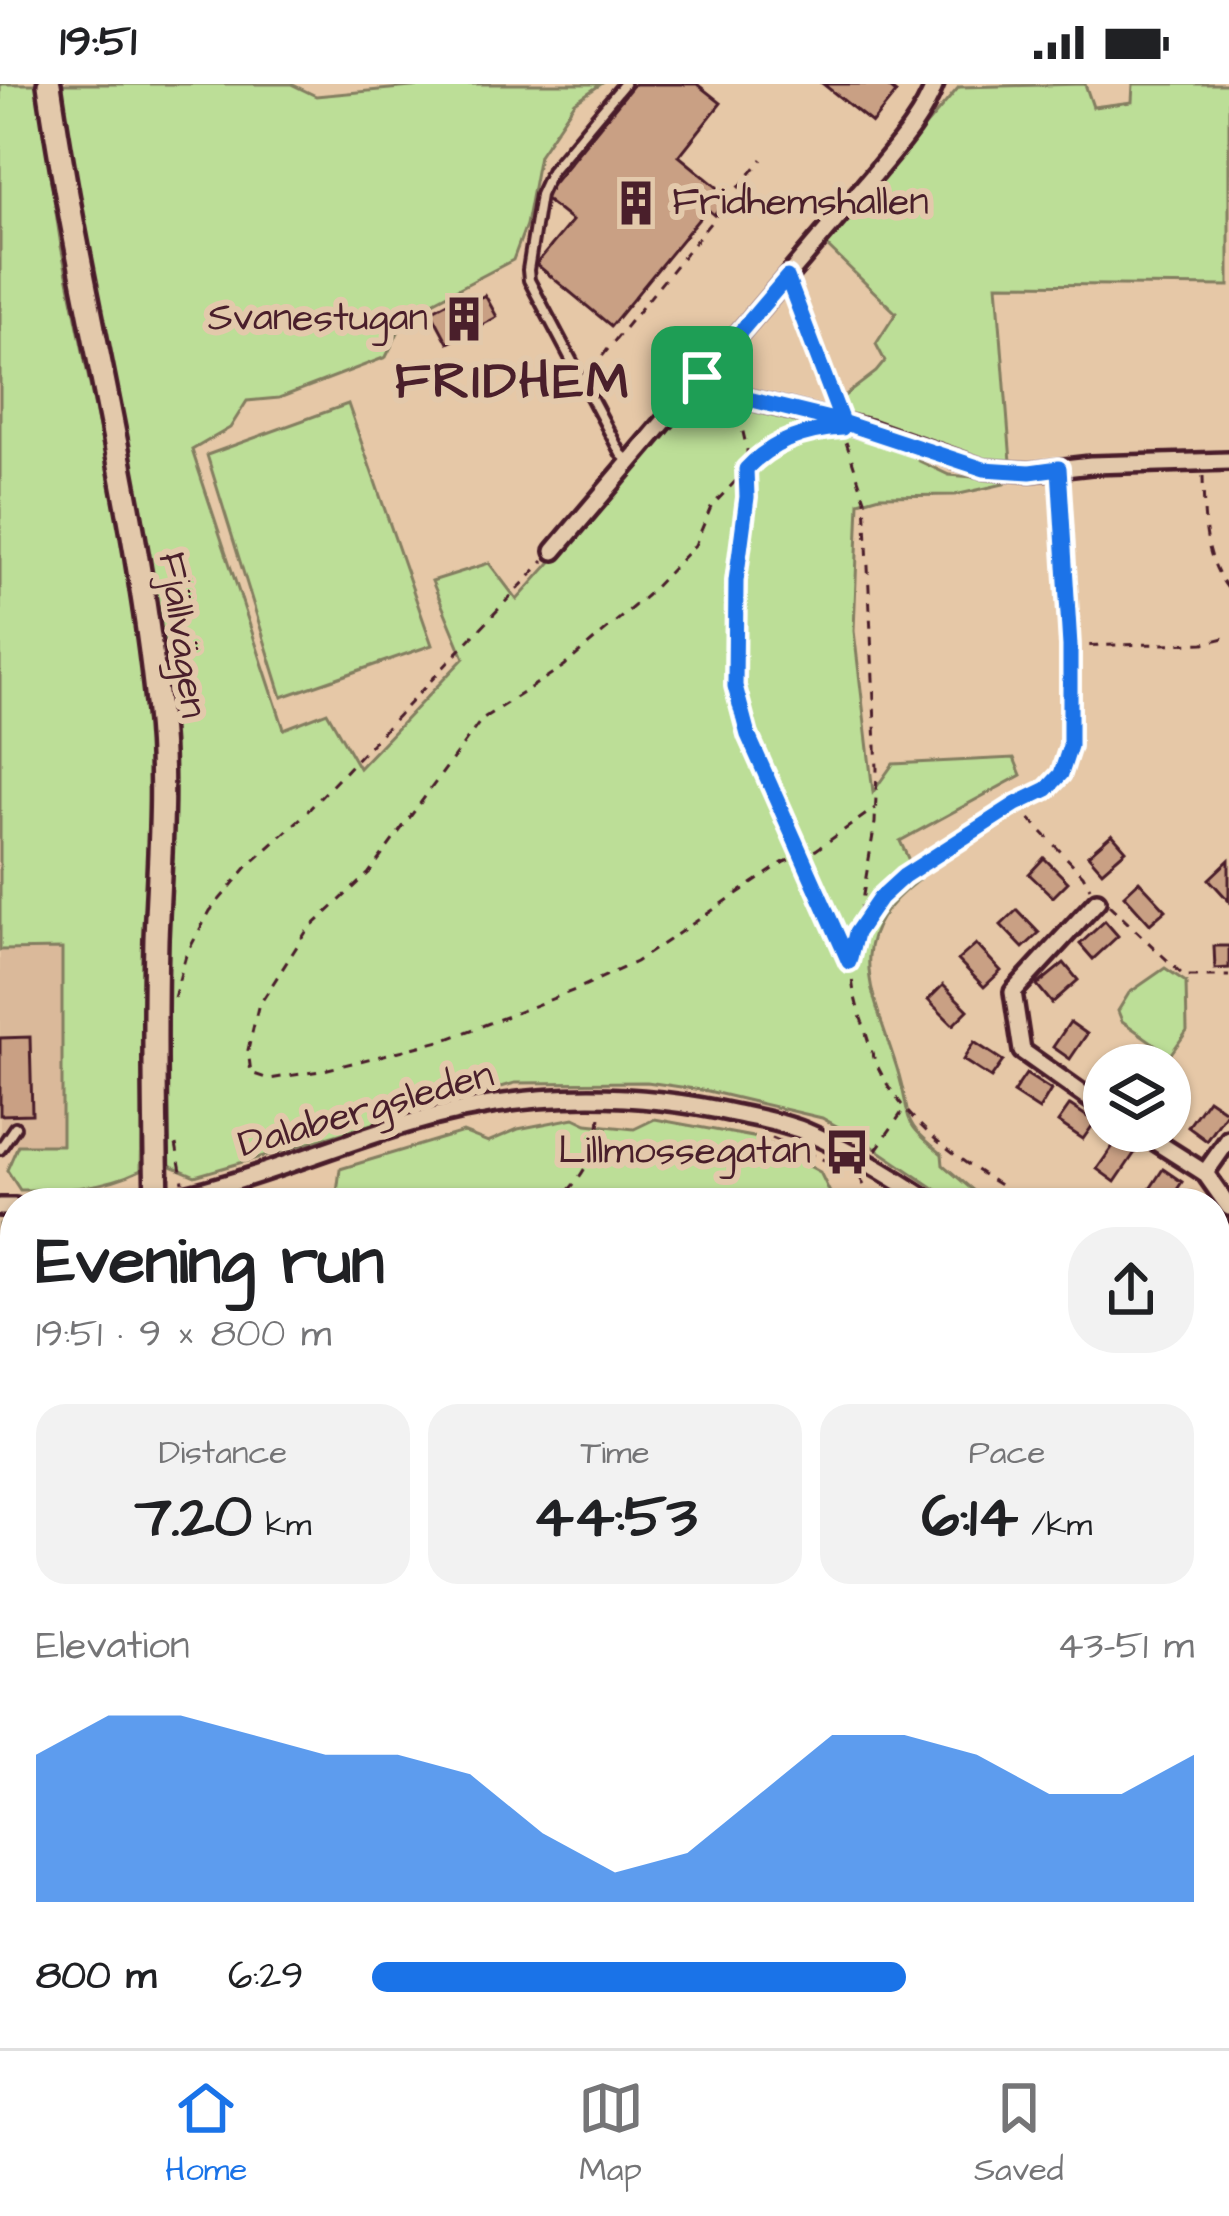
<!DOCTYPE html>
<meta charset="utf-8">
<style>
:root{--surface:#fff;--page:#f2f2f2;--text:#202124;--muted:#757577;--line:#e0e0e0;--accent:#1a73e8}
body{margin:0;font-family:"Architects Daughter",sans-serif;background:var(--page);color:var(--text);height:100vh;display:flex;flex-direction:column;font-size:45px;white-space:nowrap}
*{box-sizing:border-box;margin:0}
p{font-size:39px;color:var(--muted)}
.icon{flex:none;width:66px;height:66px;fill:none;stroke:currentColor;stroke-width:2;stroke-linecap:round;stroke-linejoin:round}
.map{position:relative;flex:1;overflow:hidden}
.side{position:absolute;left:0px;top:1104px;width:1230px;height:861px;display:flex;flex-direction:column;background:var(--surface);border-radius:48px 48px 0 0;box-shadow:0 3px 9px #0004}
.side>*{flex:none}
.fabs{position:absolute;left:1083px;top:960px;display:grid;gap:24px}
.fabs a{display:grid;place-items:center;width:108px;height:108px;border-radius:50%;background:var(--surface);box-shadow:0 3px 9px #0004;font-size:60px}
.pin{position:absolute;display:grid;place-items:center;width:102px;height:102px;color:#fff;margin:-51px;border-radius:24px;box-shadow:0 6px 18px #0006}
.round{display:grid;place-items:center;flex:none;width:126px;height:126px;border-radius:48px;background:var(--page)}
.head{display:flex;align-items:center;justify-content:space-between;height:204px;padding:0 36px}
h1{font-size:66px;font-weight:700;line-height:90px}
.figures{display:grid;grid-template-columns:repeat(3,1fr);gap:18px;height:204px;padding:12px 36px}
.figures div{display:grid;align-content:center;border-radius:30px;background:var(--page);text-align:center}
.figures b{font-size:60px;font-weight:700}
.figures small{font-size:33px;font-weight:400}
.figures p{font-size:33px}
.chart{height:336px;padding:24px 36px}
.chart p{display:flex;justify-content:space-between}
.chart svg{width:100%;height:216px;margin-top:12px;fill:var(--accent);opacity:.7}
ul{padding:0 36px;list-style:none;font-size:39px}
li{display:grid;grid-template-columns:192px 144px 1fr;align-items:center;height:90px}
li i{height:30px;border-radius:15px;background:var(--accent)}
.status{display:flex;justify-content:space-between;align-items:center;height:84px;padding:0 60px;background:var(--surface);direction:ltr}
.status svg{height:33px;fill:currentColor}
.menu{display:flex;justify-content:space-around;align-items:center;height:168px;border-top:3px solid var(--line);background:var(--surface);font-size:33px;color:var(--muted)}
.menu a{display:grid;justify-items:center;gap:6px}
.menu .on{color:var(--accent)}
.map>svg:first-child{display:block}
.built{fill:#dab99a}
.green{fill:#bcde97;stroke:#837e61;stroke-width:3}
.building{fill:#c9a084;stroke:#4a1f2b;stroke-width:3}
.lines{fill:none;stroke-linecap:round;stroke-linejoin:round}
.lane-casing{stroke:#4a1f2b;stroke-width:16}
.street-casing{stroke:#4a1f2b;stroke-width:24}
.secondary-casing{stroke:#4a1f2b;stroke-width:30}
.path{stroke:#4a1f2b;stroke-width:3;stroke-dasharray:9 9;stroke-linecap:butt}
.lane{stroke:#e3c9ab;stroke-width:8}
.street{stroke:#e3c9ab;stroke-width:15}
.secondary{stroke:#e3c9ab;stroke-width:21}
.route-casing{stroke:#fff;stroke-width:24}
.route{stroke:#1a73e8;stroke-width:15}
.labels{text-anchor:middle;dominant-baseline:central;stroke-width:12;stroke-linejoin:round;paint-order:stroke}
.poi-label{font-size:39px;fill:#4a1f2b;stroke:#e3c9ab;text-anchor:end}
.street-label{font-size:39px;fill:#4a1f2b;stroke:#e3c9ab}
.district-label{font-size:51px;font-weight:bold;letter-spacing:3px;fill:#4a1f2b;stroke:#e3c9ab}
</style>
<div class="status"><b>19:51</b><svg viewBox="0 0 49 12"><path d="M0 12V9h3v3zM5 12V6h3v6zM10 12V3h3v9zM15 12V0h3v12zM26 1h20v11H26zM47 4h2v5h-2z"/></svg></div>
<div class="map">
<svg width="1229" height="1964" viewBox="0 0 1229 1964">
<rect width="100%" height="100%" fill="#e6c8a7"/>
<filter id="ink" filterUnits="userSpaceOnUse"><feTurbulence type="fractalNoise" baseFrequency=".00833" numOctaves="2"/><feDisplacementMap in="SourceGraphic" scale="24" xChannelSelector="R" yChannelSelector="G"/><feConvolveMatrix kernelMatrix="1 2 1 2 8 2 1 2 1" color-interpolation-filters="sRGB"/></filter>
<g filter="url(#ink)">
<polygon class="built" points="62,864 62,1062 0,1060 0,866"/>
<g class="green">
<path d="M0,0h37l24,162 60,287 25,174 4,54 -9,409c-39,19 -78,20 -121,20l-13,-20 11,-25h44v-196l-62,1z"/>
<path d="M59,0h232l25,12 127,-12h158l-26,18 -36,53 -13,70 -13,35 -107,56 -20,41 -107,41 -32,3 -17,27 -38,22 92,279 43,-17 32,56 105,-110 -32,-77 57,-18 28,37 176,-198 20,-6 18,6 1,-13 94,21 50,-38 9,-11 -9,-17 20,-31 -71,-69 134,-157 126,-3 8,23 39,-5 1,-18h96v202l-232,-2 14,178 -94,-2 32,15 49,4 6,5 -49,11 -75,1 -21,6 -5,129 19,161 20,-28 121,-6 7,17 -121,66 18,39c-82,62 -42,116 -19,195 14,49 0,44 43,79l1,11 45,38h-32l-87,-59 -47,-26 -114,-27 -61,-9 -132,1 -320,93 -26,-11 -6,-54 7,-349 -88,-514z"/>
<polygon points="348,320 432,561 282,613 207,371"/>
<polygon points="1165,884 1186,898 1187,947 1170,971 1122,937 1118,927 1129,909"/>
<polygon points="574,1034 587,1040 634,1045 655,1035 758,1054 820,1088 835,1119 325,1119 337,1109 340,1085 463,1048 488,1058 518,1045"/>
<polygon points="15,1133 15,1602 0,1602 0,1140"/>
<polygon points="1215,1561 1229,1595 1229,1926 1215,1935"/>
<polygon points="0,1755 15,1756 15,1887 0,1887"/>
<polygon points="148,1950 208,1950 210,1964 148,1964"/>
<polygon points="1056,1950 1193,1950 1172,1964 1061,1964"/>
</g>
<g class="building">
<polygon points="634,0 697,0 721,19 679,72 728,112 714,131 707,125 611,242 536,180 572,137 542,113"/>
<polygon points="823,0 885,0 896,9 872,39"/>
<polygon points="465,209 471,219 485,211 497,233 448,259 431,227"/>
<polygon points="1112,750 1126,766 1102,787 1088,771"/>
<polygon points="1044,774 1068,798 1053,813 1029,790"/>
<polygon points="1229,776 1229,817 1209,795"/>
<polygon points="1139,797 1166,826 1150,840 1124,811"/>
<polygon points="1017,826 1039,849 1023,864 1001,841"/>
<polygon points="1105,837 1118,852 1093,875 1080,860"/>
<polygon points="976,860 1001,887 984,903 958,876"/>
<polygon points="1214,862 1229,862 1229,884 1215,885"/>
<polygon points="1064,879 1078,896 1052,919 1037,901"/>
<polygon points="943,901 968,926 953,941 928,916"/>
<polygon points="1070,938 1087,950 1070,975 1053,963"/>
<polygon points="30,953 32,1030 0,1031 0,954"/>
<polygon points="974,958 1003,977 991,994 963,976"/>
<polygon points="1116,969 1132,980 1132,981 1108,981"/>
<polygon points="1026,990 1051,1006 1039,1026 1013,1009"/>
<polygon points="1208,1015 1227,1028 1207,1057 1188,1043"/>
<polygon points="1070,1021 1095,1038 1083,1055 1058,1038"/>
<polygon points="1118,1055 1136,1067 1115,1098 1097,1085"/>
<polygon points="1163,1085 1182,1098 1168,1119 1151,1119 1144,1114"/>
<polygon points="710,1105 729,1110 737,1119 686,1119"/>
<polygon points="1229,1284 1229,1311 1218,1290"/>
<polygon points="0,1892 15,1892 15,1950 148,1950 148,1964 0,1964"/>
<polygon points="828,1950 994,1950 995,1960 968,1964 757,1964 756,1960"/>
</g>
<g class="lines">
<g class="lane-casing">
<g id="lane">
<polyline points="624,0 551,87 540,111 528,186 529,196 621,370 630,378"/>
<polyline points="0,1065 15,1043"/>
<polyline points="535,1964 543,1950"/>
<polyline points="591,1964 601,1962"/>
</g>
</g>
<g class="street-casing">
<g id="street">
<polyline points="702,293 736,312 872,346 984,385 1030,388 1091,381 1229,377"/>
<path d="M554,467l318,-374c24,-29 50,-57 63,-93"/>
<polyline points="1097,817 1013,908 1022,967 1104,1025"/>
<polyline points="1139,1047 1205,1089 1229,1123"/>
<polyline points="1205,1089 1229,1055"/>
<path d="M144,1119c90,-14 175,-53 263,-79 107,-32 217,-35 326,-11 24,5 49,9 71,18 45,19 88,45 128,72"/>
<polyline points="0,1123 15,1123"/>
<polyline points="1215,1157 1229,1147"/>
<polyline points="1215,1256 1229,1261"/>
<polyline points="1215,1536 1229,1569"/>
<polyline points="445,1950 482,1964"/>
<polyline points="340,1964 342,1950"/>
</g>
</g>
<g class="secondary-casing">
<g id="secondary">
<path d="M49,0c30,209 88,418 109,628 8,75 1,151 -2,227 -2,88 -1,176 1,264"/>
<polyline points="235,1964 239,1950"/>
</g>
</g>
<g class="path">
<polyline points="794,211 836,320"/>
<polyline points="591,286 762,75"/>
<polyline points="739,330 747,366 747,385 711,423 695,461 647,511 564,582 482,635 369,789 306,848 258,923 248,966 251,989 269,995 320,987 448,955 575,906 636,878 784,778 816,766 875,724"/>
<polyline points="811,347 783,357 747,385 747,413 736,497 735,602 749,651 848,876"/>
<polyline points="846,358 865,415 877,685 875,739 857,847"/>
<path d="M1203,392c1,41 0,80 26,114"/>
<polyline points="1060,402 1070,561"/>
<polyline points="1017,722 1083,791 1090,804"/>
<polyline points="1109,821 1184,892 1229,892"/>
<polyline points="174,914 186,871 210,827 246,784 302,733 544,477"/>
<polyline points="772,1054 841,1083"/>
<polyline points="176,1060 183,1098"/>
<polyline points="876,1066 905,1024"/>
<polyline points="860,1093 872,1119"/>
<path d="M555,1119c28,-23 45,-55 45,-91"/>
<path d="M1030,1119c-57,-33 -118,-71 -149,-130 -9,-16 -13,-35 -19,-52 -34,-96 20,-131 95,-178 20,-12 40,-28 61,-39 15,-9 34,-14 43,-31 18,-35 9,-89 9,-127l134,-3 25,-6"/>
<polyline points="0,1183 15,1176"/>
<polyline points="1215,1398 1229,1420"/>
<polyline points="0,1608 15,1610"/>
<polyline points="1215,1947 1229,1937"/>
<polyline points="371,1950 378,1964"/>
<polyline points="399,1950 433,1964"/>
<polyline points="614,1950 618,1964"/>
<polyline points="1044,1950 1049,1964"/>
<polyline points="259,1964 264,1950"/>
<polyline points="509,1964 522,1950"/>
<polyline points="645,1964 749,1950"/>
<polyline points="1191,1964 1211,1950"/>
</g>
<use href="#lane" class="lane"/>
<use href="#street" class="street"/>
<use href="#secondary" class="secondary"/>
</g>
</g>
<g class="lines" filter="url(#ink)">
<g class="route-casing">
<path id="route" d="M702,293l34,19 106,26v6c-37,2 -70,13 -96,41l1,28 -11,84 -1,105 13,49 101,227 7,-29 24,-35 24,-22 112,-72 31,-15 14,-15 9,-28v-100l-11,-178 -29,4 -46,-3 -142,-47 -55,-145 -85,100"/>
</g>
<use href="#route" class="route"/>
</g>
<defs>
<g id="building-bare" transform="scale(3.6)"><path d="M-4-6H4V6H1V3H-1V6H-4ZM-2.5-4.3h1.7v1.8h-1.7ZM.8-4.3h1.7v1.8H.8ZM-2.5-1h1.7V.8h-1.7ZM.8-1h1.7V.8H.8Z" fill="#4a1f2b" stroke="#e3c9ab" stroke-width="2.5" paint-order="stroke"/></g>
<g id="bus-bare" transform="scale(3.6)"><path d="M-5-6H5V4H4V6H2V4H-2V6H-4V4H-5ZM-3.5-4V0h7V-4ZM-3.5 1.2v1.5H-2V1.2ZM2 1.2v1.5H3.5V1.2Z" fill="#4a1f2b" stroke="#e3c9ab" stroke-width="2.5" paint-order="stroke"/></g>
</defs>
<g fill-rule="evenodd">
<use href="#building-bare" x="636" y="119"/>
<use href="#building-bare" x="464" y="235"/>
<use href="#bus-bare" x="847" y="1068"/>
</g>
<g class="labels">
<g class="poi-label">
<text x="672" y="119" text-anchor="start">Fridhemshallen</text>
<text x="428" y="235">Svanestugan</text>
<text x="811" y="1068">Lillmossegatan</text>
</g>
<g class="street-label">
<text transform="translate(182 551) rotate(82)">Fjällvägen</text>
<text transform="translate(366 1026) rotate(-16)">Dalabergsleden</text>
</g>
<g class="district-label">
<text x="513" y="298">FRIDHEM</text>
</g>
</g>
</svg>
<div class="fabs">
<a><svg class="icon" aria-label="layers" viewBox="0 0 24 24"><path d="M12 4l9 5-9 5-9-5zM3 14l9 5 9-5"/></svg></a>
</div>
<div class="pin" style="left:702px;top:293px;background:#1e9e55"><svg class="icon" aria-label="arrive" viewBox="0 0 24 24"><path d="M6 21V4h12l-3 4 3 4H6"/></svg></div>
<section class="side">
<div class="head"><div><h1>Evening run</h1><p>19:51 · 9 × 800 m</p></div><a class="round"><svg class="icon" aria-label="share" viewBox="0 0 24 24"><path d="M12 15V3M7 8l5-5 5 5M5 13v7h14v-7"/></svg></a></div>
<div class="figures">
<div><p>Distance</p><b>7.20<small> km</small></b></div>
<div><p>Time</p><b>44:53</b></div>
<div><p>Pace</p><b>6:14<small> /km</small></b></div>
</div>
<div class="chart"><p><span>Elevation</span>43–51 m</p>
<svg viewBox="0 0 160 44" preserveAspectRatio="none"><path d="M0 44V14L10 6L20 6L30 10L40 14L50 14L60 18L70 30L80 38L90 34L100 22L110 10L120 10L130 14L140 22L150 22L160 14V44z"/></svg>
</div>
<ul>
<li><b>800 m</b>6:29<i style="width:65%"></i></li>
</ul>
</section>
</div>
<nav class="menu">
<a class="on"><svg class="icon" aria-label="home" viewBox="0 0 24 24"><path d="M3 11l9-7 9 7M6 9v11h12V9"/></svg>Home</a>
<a><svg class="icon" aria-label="map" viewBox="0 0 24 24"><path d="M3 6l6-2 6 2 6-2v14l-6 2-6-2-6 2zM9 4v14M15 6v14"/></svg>Map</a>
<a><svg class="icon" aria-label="saved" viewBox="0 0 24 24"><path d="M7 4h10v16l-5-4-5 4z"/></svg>Saved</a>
</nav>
